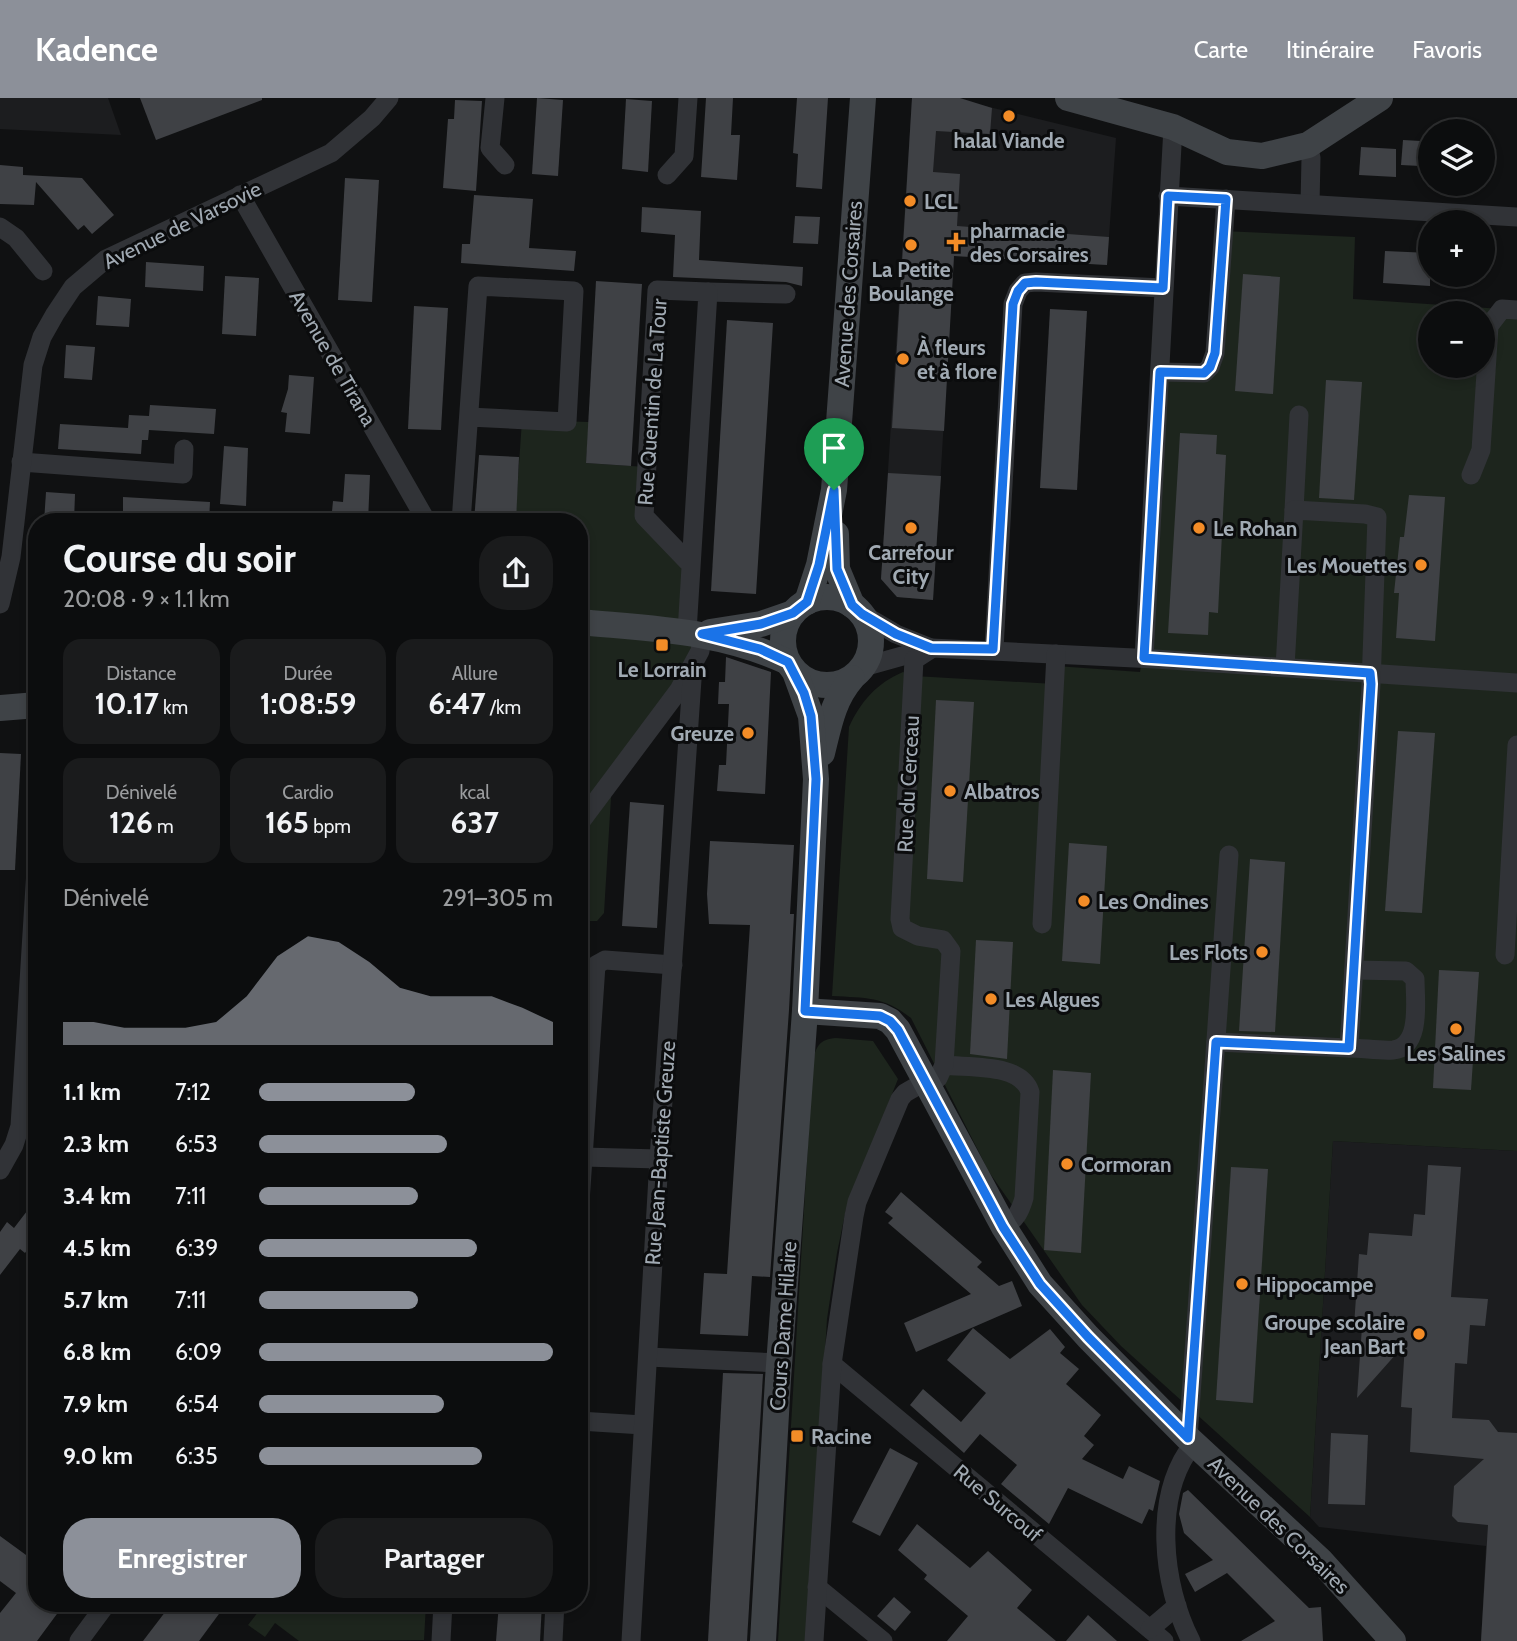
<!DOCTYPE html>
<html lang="fr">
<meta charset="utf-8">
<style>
:root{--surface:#0c0d0e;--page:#1a1b1c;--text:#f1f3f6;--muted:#9a9c9e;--line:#2c2d2e;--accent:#8c9099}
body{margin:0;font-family:Cabin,sans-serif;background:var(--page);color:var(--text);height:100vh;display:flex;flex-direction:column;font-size:26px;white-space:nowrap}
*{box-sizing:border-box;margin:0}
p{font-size:23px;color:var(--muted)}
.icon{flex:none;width:38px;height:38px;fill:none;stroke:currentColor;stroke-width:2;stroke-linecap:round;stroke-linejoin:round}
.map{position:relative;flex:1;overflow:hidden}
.drawer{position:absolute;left:28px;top:415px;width:560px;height:1099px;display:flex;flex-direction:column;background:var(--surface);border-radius:28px;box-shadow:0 4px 10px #0003,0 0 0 2px var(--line)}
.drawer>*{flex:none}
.tools{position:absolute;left:1418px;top:21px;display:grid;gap:14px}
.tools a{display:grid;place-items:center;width:77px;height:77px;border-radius:50%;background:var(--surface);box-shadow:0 4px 10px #0003,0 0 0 2px var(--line);font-size:35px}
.pin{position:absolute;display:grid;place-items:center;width:60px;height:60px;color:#fff;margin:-72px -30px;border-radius:50% 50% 50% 0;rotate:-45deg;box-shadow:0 0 7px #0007}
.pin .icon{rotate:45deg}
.round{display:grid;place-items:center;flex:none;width:74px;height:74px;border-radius:28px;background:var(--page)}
.overview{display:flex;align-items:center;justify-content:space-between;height:119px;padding:0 35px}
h1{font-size:38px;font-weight:700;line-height:52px}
.stats{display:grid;grid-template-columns:repeat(3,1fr);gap:10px;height:119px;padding:7px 35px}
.stats div{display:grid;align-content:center;border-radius:18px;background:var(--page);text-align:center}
.stats b{font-size:30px;font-weight:700}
.stats small{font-size:19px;font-weight:400}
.stats p{font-size:19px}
.chart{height:196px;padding:14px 35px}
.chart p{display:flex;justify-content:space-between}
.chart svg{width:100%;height:126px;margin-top:7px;fill:var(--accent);opacity:.7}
.cta{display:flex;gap:14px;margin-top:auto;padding:14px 35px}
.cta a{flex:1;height:80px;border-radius:28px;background:var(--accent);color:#fff;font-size:28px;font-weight:700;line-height:80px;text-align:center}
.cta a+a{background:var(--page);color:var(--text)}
ul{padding:0 35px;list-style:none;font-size:23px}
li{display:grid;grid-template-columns:112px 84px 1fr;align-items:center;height:52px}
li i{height:18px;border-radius:9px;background:var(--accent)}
header{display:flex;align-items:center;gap:42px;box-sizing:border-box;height:98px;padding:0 35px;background:var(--accent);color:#fff}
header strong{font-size:33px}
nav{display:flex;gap:38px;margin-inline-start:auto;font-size:24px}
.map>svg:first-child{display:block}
.built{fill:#1c1d1f}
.green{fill:#1d251d;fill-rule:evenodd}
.building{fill:#3f4145}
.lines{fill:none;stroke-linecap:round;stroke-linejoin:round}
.street{stroke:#313337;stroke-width:19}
.secondary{stroke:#3f4347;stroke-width:26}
.route-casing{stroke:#fff;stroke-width:14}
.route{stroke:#1a73e8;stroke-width:9}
.poi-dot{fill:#f38c27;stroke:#0b0c0d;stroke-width:2.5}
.labels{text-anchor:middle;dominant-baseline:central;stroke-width:6;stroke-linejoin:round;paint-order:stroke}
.poi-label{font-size:21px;font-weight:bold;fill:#a1aab3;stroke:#0b0c0d;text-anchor:start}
.street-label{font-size:21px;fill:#a1aab3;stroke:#0b0c0d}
</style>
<header>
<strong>Kadence</strong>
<nav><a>Carte</a><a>Itinéraire</a><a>Favoris</a></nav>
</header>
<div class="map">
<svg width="1517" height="1543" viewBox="0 0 1517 1543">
<rect width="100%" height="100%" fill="#101112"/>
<g class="built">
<polygon points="0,0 108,0 121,37 0,31"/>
<polygon points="912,0 952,0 1116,40 1107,167 954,158 933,502 897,499 881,481"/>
<polygon points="1333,1043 1517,1053 1517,1543 1481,1543 1486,1448 1319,1429 1310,1419"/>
</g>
<g class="green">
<path d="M1223,133l132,6 -2,62 164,11v841l-184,-10 -23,376 -189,-171 -39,-41 -93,-133 -78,-154c-28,-22 -45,-20 -79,-22l17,-269c12,-26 28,-44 54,-55l11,4 141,8 1,-18 84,6 4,-23 17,-277 43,1zM1430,215h52v53h-52z"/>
<polygon points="522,322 589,324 586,365 646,369 644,418 691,467 700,553 579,724 579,424 515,424"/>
<polygon points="612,683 604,815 597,823 579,823 579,726"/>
<path d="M836,940l37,3 25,38 -52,130 -9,44 -10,66 -20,322h-29l35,-580c3,-15 7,-22 23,-23z"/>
<polygon points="265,1505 423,1505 426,1506 424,1542 299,1543 275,1525 265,1539 248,1527"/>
</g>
<g class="building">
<polygon points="140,0 262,0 262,2 156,42"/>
<polygon points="537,0 563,2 558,78 532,76"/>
<polygon points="706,0 733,0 731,37 740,37 737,82 701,79"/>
<polygon points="797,0 828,0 822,91 796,89 798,56 793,55"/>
<polygon points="912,0 960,0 992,10 990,36 936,33 933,74 960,76 957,128 1109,139 1107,167 954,158 944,333 892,330"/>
<polygon points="626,1 652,3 648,74 622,71"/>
<polygon points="455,2 482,3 476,93 443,90 448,21 454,21"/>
<polygon points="1403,42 1421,43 1420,68 1401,67"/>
<polygon points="1361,49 1396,51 1396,79 1359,77"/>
<polygon points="0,67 23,69 23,77 82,80 114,117 92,136 84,127 78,132 36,84 34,107 0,106"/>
<polygon points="345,80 379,82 372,204 338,202"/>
<polygon points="474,97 533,101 529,150 576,153 574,173 461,165 462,146 470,146"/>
<polygon points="642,109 701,113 699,162 803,169 802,188 786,184 673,179 675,137 641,134"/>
<polygon points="795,118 820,119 818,146 793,145"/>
<polygon points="1385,153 1430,155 1430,188 1383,185"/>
<polygon points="146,164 204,168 203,193 145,189"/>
<polygon points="1243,176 1280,179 1273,296 1235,293"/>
<polygon points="225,178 259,180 256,238 222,236"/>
<polygon points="596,183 642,186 631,368 586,365"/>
<polygon points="98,198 131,201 129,229 96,227"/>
<polygon points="414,208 448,210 441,332 408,331"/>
<polygon points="1050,211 1087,213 1077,392 1040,390"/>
<polygon points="727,222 773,225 756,496 711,493"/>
<polygon points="66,247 95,249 92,282 64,280"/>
<polygon points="289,277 314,279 310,336 285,334 287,315 281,314 288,291"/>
<polygon points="1326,282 1362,284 1354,402 1319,400"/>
<polygon points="150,307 216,311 214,336 149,332 148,342 142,342 141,356 58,351 60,326 128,330 129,317 149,318"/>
<polygon points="1180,335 1217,337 1216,356 1226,357 1218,515 1209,514 1208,537 1168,535"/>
<polygon points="224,348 248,350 246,408 220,406"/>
<polygon points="479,357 519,359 516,424 474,424"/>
<polygon points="888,375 941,378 933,502 897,499 881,481"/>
<polygon points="345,376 370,377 368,424 331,424 333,403 343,404"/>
<polygon points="46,394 75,396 74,424 44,424"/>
<polygon points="1409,397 1445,399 1435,543 1396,540 1399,495 1394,495 1400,439 1404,439"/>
<polygon points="123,399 210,404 209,424 123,424"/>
<polygon points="726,559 771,574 765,696 717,693 719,667 726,667 729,606 718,606 719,584 725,584"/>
<polygon points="936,602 974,604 963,784 927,781"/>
<polygon points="1398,633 1435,635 1422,815 1385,813"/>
<polygon points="0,655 21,656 15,772 0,772"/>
<polygon points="630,704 664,707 657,830 622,828"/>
<polygon points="710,743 794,747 790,816 794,816 789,912 770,1179 752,1178 748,1238 700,1236 704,1175 727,1176 750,827 709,826 707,796"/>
<polygon points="1069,745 1107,748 1100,866 1062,863"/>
<polygon points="1250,761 1285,764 1275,934 1239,933"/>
<polygon points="976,842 1013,844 1007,961 970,956"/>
<polygon points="1439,872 1479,874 1471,992 1433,990"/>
<polygon points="1053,972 1091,975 1081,1155 1044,1152"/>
<polygon points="1428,1067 1461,1069 1451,1199 1488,1201 1485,1228 1470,1227 1467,1266 1455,1265 1452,1320 1489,1322 1498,1334 1517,1335 1517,1543 1481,1543 1488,1427 1458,1424 1452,1418 1454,1388 1484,1361 1410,1354 1412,1310 1401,1309 1405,1246 1357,1300 1362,1229 1354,1228 1359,1156 1367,1157 1369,1135 1412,1138 1414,1116 1425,1117"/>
<polygon points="1231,1069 1268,1071 1253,1305 1216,1302"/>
<polygon points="901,1094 982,1164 977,1169 999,1188 1012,1183 1022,1208 916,1254 904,1225 971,1196 888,1125 893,1120 885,1114"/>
<polygon points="37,1100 37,1138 25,1155 20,1151 0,1177 0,1134 7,1124 14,1130"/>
<polygon points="973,1230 1010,1261 1050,1231 1065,1249 1060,1255 1079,1271 1066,1286 1101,1317 1084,1338 1094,1347 1082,1361 1123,1381 1129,1368 1160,1383 1153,1413 1149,1411 1142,1426 1068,1390 1049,1426 1001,1386 1017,1367 980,1336 964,1355 910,1307 923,1291 961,1324 986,1295 947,1262"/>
<polygon points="723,1275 763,1276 747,1543 708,1543"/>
<polygon points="1331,1335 1368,1337 1365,1407 1328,1406"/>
<polygon points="890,1350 918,1365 880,1438 852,1424"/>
<polygon points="1188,1392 1309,1510 1321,1509 1323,1543 1241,1543 1275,1523 1227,1475 1195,1494 1185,1476 1213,1462 1184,1435 1179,1416 1183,1395"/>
<polygon points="917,1426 970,1470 988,1453 1032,1492 1017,1510 1056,1543 947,1543 968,1518 924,1481 927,1477 898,1452"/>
<polygon points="0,1438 37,1465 37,1505 65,1505 37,1543 0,1543 0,1515 16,1495 0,1483"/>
<polygon points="894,1499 911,1514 895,1533 877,1518"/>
<polygon points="172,1505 227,1505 199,1543 143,1543"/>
<polygon points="499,1505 542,1505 540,1543 496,1543"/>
<polygon points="1088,1517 1117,1543 1066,1543"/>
</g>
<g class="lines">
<g class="street">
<polyline points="495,0 490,50 505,67"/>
<polyline points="1308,47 1311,60 1310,106"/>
<polyline points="667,77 684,58 688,0"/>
<polyline points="240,97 427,424"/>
<polyline points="1168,98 1517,119"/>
<polyline points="0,129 16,140 43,173"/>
<polyline points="708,194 786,196"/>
<polyline points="1161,274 1204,275 1210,269 1215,255 1226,101"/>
<polyline points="21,364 183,376 184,351"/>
<polyline points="1471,377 1481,352 1489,228 1502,211 1517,212"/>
<polyline points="1294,412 1299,317"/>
<polyline points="461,424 478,188 574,193 567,324 469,319"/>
<polyline points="0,506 11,459 33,267 42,239 55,216 73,189 106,161 331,55 372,20 389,0"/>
<polyline points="862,516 896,536 931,550"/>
<polyline points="687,534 708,194 657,192 644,418 691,467"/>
<polyline points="994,551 1013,206 1018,193 1025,185 1036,184 1163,190"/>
<polyline points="1144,560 1173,29"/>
<polyline points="863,569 931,550 1155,561 1517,585"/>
<polyline points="579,726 679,592 700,553 702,536"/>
<polyline points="1042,826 1056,556"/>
<polyline points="1505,857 1517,647"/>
<polyline points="1216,944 1349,950 1371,586 1377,419 1365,416 1294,412 1285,569"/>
<path d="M1349,950c14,0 30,3 44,2 29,-3 22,-50 22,-71l-9,-8 -52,-1"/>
<path d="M944,967c26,3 77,-2 86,27l-6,106c-4,14 -8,21 -20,29"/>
<polyline points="927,990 938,980 944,967 951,853 943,842 918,838 902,830 900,821 914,562 931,551"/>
<polyline points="583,1059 659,1061"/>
<polyline points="0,1072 14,1047 20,1028 37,756"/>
<polyline points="579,1119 596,867 605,862 673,867"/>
<polyline points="648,1259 780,1265"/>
<polyline points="832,1266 1164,1543"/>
<polyline points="579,1323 643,1327"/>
<polyline points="1188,1340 1229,757"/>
<polyline points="817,1489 883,1543"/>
<polyline points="1150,1531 1177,1508"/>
<polyline points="79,1543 107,1505"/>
<polyline points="441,1543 443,1505"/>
<polyline points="553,1543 555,1505"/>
<polyline points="631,1543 659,1061 693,567"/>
<polyline points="814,1543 832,1266 854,1118 857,1104 900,1001 905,995 924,984"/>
<path d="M1191,1543c-29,-56 -39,-146 3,-198"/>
</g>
<g class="secondary">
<polyline points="1068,0 1173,29 1227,54 1262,58 1308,47 1380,0"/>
<polyline points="836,436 837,471 852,507"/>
<circle cx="827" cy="543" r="44"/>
<polyline points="807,504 819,467 834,392 863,0"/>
<path d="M579,524c74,7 140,8 209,40"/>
<polyline points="710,534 761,526 793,515"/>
<polyline points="0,610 37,607"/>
<path d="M822,655c7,-28 11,-53 30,-75"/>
<polyline points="805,913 880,918 890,923 898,932 1004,1129 1040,1186 1088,1239 1188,1340 1320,1462 1393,1543"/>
<polyline points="763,1543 778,1281 805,913 816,681 811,618 795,574"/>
</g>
</g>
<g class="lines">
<g class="route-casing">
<polygon id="route" points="1168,98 1226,101 1215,255 1210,269 1204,275 1160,274 1144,560 1370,575 1371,586 1349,950 1216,944 1188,1340 1088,1239 1040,1186 1003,1129 898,932 890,923 880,918 805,913 816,681 811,618 804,595 788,564 760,551 702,536 761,526 793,515 807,504 819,467 834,392 837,471 852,507 862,516 896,536 931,550 993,551 1013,206 1018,193 1025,185 1036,184 1163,190"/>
</g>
<use href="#route" class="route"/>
</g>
<g class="poi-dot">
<circle cx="1009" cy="18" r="7"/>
<circle cx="910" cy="103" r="7"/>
<path d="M952.5 133.5h7v7h7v7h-7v7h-7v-7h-7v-7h7z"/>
<circle cx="911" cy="147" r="7"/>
<circle cx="903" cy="261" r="7"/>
<circle cx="911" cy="430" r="7"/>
<circle cx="1199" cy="430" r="7"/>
<circle cx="1421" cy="467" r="7"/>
<rect x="655" y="540" width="14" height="14" rx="3.5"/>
<circle cx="748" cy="635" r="7"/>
<circle cx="950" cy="693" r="7"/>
<circle cx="1084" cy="803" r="7"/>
<circle cx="1262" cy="854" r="7"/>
<circle cx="991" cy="901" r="7"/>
<circle cx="1456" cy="931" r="7"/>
<circle cx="1067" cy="1066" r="7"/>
<circle cx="1242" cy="1186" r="7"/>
<circle cx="1419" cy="1236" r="7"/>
<rect x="790" y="1331" width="14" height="14" rx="3.5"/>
</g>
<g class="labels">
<g class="poi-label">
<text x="1009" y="42" text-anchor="middle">halal Viande</text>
<text x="924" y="103">LCL</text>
<text x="970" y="132">pharmacie<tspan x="970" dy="24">des Corsaires</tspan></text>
<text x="911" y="171" text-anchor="middle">La Petite<tspan x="911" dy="24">Boulange</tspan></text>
<text x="917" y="249">À fleurs<tspan x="917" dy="24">et à flore</tspan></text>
<text x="1213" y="430">Le Rohan</text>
<text x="911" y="454" text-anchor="middle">Carrefour<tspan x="911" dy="24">City</tspan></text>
<text x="1407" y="467" text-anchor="end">Les Mouettes</text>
<text x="662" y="571" text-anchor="middle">Le Lorrain</text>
<text x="734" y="635" text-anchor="end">Greuze</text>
<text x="964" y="693">Albatros</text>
<text x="1098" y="803">Les Ondines</text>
<text x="1248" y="854" text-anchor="end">Les Flots</text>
<text x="1005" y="901">Les Algues</text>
<text x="1456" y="955" text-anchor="middle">Les Salines</text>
<text x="1081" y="1066">Cormoran</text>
<text x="1256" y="1186">Hippocampe</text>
<text x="1405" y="1224" text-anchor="end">Groupe scolaire<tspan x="1405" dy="24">Jean Bart</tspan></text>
<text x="811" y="1338">Racine</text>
</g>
<g class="street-label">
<text transform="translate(182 127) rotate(-26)">Avenue de Varsovie</text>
<text transform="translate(848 196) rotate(-86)">Avenue des Corsaires</text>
<text transform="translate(333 260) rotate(60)">Avenue de Tirana</text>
<text transform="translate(652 304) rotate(-86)">Rue Quentin de La Tour</text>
<text transform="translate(908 686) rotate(-87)">Rue du Cerceau</text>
<text transform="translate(660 1055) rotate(-86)">Rue Jean-Baptiste Greuze</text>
<text transform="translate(783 1228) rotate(-86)">Cours Dame Hilaire</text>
<text transform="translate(998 1405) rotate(40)">Rue Surcouf</text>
<text transform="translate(1279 1427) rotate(44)">Avenue des Corsaires</text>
</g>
</g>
</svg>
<div class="tools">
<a><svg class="icon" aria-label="layers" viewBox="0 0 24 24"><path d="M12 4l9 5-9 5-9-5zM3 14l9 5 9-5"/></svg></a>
<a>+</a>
<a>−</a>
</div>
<div class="pin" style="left:834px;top:392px;background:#1e9e55"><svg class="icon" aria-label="arrive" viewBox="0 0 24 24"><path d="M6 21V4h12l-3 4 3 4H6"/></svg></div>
<section class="drawer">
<div class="overview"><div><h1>Course du soir</h1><p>20:08 · 9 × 1.1 km</p></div><a class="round"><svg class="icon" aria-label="share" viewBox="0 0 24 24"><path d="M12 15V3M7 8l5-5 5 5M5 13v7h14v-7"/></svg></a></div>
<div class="stats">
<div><p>Distance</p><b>10.17<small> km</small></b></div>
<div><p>Durée</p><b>1:08:59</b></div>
<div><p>Allure</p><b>6:47<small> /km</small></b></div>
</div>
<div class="stats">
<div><p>Dénivelé</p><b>126<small> m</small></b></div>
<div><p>Cardio</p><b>165<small> bpm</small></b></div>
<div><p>kcal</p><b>637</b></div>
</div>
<div class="chart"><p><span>Dénivelé</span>291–305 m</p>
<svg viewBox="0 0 160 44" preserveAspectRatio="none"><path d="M0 44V36L10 36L20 38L30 38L40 38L50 36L60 27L70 13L80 6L90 8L100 15L110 24L120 27L130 27L140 27L150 31L160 36V44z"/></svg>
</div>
<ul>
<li><b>1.1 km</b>7:12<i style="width:53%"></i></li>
<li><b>2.3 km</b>6:53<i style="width:64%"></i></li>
<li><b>3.4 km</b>7:11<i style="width:54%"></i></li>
<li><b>4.5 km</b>6:39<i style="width:74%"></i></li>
<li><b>5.7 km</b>7:11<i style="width:54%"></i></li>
<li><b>6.8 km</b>6:09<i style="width:100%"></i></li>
<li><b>7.9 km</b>6:54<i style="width:63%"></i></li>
<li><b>9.0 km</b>6:35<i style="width:76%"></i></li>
</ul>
<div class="cta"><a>Enregistrer</a><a>Partager</a></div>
</section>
</div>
